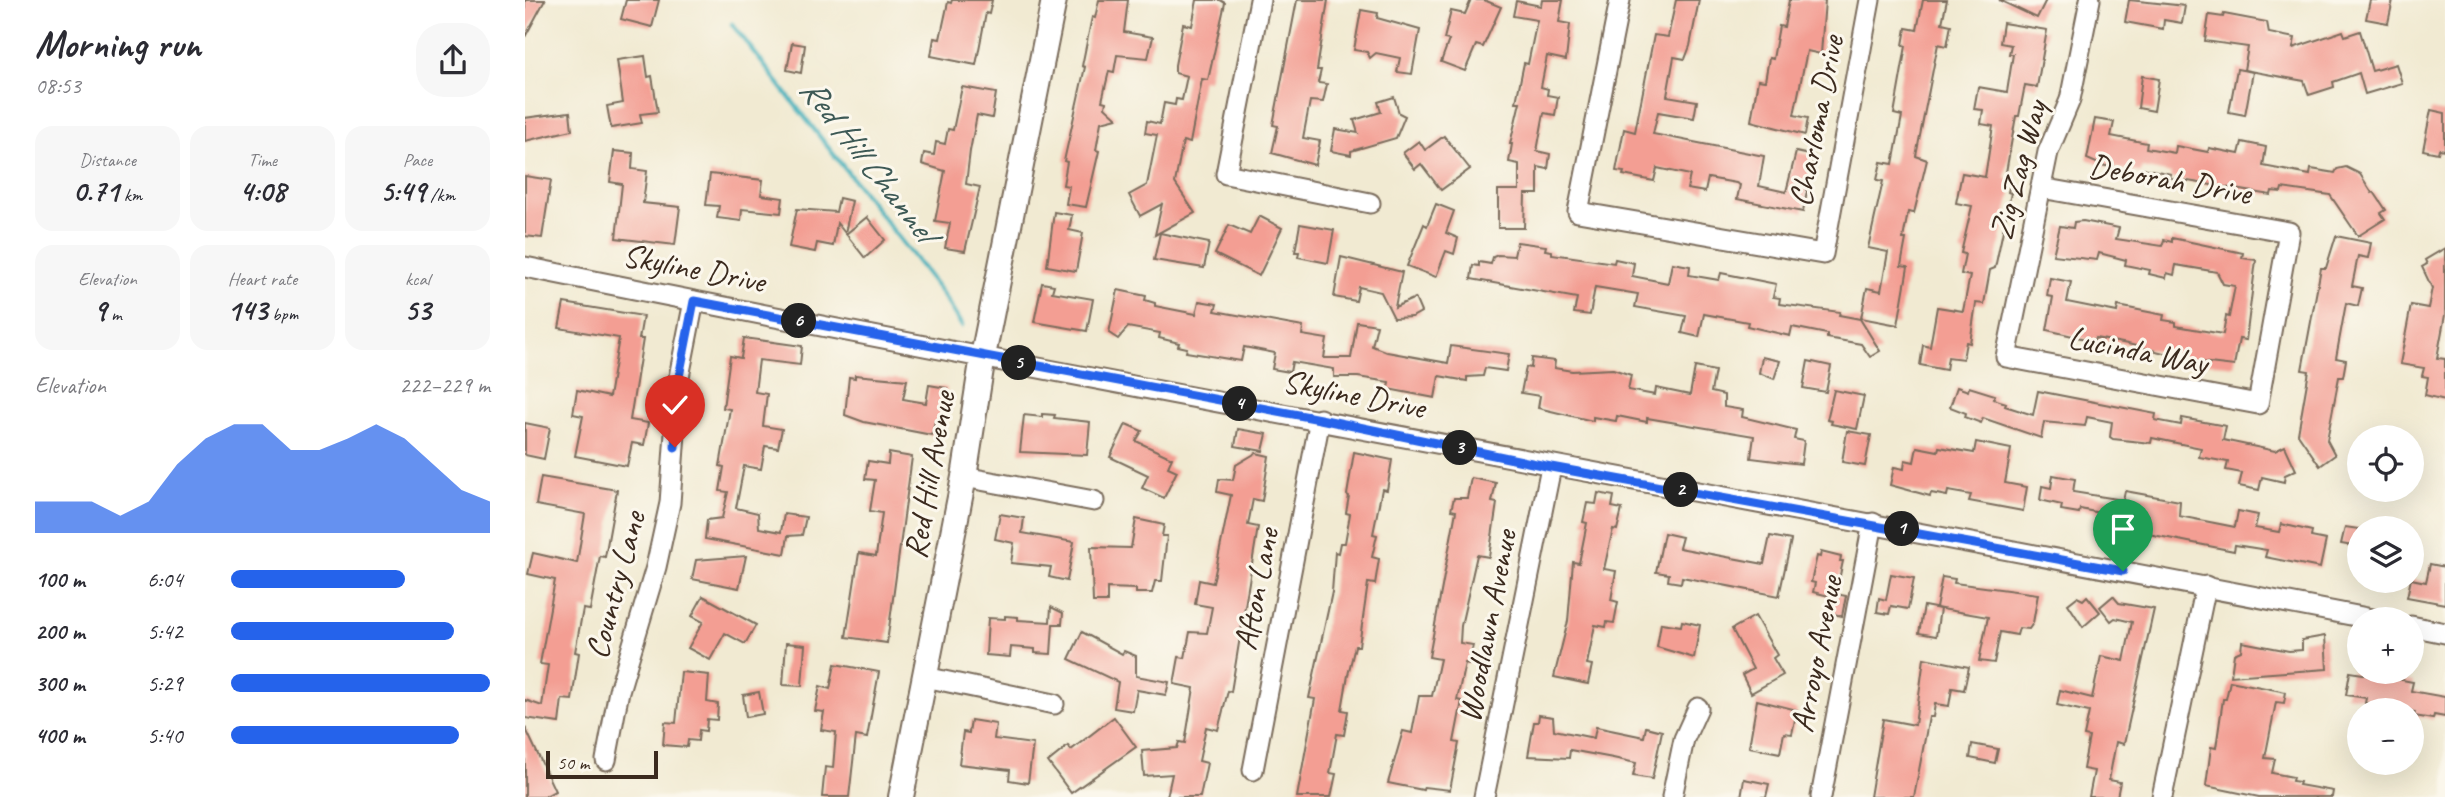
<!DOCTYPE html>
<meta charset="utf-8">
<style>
:root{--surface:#fff;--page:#f7f7f7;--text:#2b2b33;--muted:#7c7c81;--accent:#2563eb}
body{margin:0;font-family:Caveat,sans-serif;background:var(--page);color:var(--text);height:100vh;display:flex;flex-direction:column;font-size:26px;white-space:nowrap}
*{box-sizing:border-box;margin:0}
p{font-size:23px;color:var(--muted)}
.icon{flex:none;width:38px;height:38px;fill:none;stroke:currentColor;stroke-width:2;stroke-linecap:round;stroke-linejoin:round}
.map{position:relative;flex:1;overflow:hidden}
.drawer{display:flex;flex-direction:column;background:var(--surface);width:525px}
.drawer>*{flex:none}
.tools{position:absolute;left:1822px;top:425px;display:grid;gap:14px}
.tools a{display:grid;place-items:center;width:77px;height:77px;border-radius:50%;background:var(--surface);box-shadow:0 7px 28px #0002;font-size:35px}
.scale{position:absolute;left:21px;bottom:18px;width:112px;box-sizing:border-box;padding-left:7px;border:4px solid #3b2a1e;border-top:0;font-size:19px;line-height:24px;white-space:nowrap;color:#3b2a1e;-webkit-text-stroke:5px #fbf7ec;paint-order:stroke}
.pin{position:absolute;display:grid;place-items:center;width:60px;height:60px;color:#fff;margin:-72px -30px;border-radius:50% 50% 50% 0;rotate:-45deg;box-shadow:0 0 7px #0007}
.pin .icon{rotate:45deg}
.km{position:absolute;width:35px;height:35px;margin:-18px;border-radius:50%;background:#222;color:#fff;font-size:19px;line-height:35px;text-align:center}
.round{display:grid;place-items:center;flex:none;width:74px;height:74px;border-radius:28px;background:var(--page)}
.head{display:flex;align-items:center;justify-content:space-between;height:119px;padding:0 35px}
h1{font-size:38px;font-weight:700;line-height:52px}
.stats{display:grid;grid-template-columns:repeat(3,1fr);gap:10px;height:119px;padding:7px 35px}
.stats div{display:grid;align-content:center;border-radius:18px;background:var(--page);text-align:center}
.stats b{font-size:30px;font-weight:700}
.stats small{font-size:19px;font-weight:400}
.stats p{font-size:19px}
.chart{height:196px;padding:14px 35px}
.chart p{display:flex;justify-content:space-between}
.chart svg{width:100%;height:126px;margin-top:7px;fill:var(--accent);opacity:.7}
ul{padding:0 35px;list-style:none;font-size:23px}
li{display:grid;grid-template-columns:112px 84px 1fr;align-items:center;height:52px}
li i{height:18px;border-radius:9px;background:var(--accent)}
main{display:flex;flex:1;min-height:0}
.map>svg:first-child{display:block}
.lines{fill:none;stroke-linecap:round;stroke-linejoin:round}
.stream{stroke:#40b0bb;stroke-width:4.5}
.building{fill:#f39e93}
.minor-casing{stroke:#7b6d5d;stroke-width:23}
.major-casing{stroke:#7b6d5d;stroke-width:28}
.minor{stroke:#fff;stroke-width:19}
.major{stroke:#fff;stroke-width:24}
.route-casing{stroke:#fff;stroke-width:14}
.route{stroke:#2563eb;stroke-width:9}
.labels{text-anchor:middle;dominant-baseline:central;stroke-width:6;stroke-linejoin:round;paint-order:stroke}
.street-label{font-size:33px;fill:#3b2a1e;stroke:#fbf7ec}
.water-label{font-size:35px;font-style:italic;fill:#3d5955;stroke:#fbf7ec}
</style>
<main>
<section class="drawer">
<div class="head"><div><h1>Morning run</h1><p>08:53</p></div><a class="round"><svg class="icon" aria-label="share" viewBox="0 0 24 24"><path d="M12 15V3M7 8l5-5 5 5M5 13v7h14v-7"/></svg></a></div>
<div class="stats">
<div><p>Distance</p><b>0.71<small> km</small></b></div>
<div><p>Time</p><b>4:08</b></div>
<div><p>Pace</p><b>5:49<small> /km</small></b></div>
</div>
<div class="stats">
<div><p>Elevation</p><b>9<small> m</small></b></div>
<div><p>Heart rate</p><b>143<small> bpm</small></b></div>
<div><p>kcal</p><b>53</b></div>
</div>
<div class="chart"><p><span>Elevation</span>222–229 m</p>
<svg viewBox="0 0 160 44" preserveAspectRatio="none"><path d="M0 44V33L10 33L20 33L30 38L40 33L50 20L60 11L70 6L80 6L90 15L100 15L110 11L120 6L130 11L140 20L150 29L160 33V44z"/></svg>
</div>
<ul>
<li><b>100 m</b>6:04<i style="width:67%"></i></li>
<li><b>200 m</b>5:42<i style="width:86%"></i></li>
<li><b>300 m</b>5:29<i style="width:100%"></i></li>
<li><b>400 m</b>5:40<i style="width:88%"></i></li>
</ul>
</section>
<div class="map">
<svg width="1920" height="797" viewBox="0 0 1920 797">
<rect width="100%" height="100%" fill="#fbf7ec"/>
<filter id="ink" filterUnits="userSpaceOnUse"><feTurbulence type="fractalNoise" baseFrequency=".0143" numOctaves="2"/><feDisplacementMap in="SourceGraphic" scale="14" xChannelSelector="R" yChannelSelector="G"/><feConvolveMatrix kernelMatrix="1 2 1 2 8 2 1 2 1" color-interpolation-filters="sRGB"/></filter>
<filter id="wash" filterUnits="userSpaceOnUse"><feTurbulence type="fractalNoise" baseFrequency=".00686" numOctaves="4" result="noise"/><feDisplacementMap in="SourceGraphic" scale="28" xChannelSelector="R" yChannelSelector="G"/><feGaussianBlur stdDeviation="1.57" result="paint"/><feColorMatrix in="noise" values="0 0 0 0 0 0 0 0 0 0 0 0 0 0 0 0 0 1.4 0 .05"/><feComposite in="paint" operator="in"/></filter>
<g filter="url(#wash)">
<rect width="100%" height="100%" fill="#f1ead2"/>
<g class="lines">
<polyline class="stream" points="207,24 416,292 437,326"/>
</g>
<g id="blocks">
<g class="building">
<polygon points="0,0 20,0 0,37"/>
<polygon points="101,0 134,0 127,27 96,19"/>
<polygon points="427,0 467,0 464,14 461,13 451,65 406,56 409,38 415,39 423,2 426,3"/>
<polygon points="574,0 603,0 599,32 628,37 623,58 592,55 589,72 584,71 577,101 581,102 580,107 592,118 576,122 571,150 574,151 561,207 541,204 544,186 538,185 542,162 539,161 560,67 557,66 567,17 570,18"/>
<polygon points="672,0 695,0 700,3 683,80 677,79 665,143 658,141 650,183 670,213 630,235 637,204 615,216 604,195 622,185 632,135 620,133 622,121 635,124 639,103 650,105 651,99 657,100 662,76 650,73 650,65 658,24 667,26"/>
<polygon points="772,0 803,0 792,70 796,70 793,83 802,84 798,102 785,101 778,138 795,141 790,165 747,153 753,126 748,125"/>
<polygon points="946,0 959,0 976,7 958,47 951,45 940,71 916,62 924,40 919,39 926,11 940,14"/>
<polygon points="1017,0 1038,0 1034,22 1045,24 1041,60 1022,56 1016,87 1023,89 1022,95 1033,97 1030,115 1019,113 1012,151 1025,154 1023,169 1013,167 1013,194 1000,194 999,228 973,228 973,190 994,190 994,164 984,162 987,144 985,144 995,102 991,102 999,63 1003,64 1012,20 988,16 991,1 1016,6"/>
<polygon points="1151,0 1174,0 1165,46 1160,59 1149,57 1142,96 1172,101 1169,118 1133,112 1128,134 1239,156 1234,186 1261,192 1271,152 1289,156 1278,212 1212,199 1215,185 1211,183 1183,178 1180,192 1162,189 1165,175 1132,168 1129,181 1098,175 1099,172 1091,171 1099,129 1110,132 1129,35 1143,37"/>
<polygon points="1264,0 1300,0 1296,54 1282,51 1269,115 1283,118 1280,135 1226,121 1233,80 1240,81 1244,58 1248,59 1254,26 1259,27"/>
<polygon points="1398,0 1422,0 1417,23 1426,25 1422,46 1413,44 1391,156 1402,160 1389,213 1383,212 1378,239 1381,239 1376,266 1383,267 1373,325 1336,318 1342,288 1356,291 1363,252 1343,248 1358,181 1352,180 1356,162 1368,164 1377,116 1369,114 1381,46 1378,45 1381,28 1392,30"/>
<polygon points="1474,0 1521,0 1512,18"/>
<polygon points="1604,0 1660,6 1657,23 1639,20 1638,29 1600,22"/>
<polygon points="1845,0 1868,0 1863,23 1841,19"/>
<polygon points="836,10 853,13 852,18 895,30 887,74 872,72 875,58 851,53 845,58 842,52 829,50"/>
<polygon points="1699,14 1742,22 1744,33 1770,38 1768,48 1818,31 1820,36 1835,31 1847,71 1871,64 1877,83 1840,94 1834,73 1808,82 1809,87 1784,95 1779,81 1719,70 1723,47 1680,41 1684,15 1698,17"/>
<polygon points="1478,23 1522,30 1512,87 1500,85 1494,116 1491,116 1480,178 1486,179 1483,192 1486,193 1470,268 1465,270 1459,304 1451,303 1445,343 1441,342 1438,359 1423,357 1421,370 1395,365 1398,345 1405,347 1412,307 1438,311 1445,276 1436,274 1440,254 1436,253 1447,206 1431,203 1437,173 1460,177 1468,126 1456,124 1458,110 1449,109 1453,87 1482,92 1488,54 1484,54 1486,45 1475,43"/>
<polygon points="267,43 280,45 276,73 262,70"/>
<polygon points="120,56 123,77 127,76 133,112 115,114 117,123 86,128 82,106 98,103 92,60"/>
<polygon points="1712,69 1728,72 1720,115 1704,112"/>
<polygon points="1617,76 1634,79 1629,111 1613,108"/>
<polygon points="437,87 471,93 467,118 452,115 445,151 441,184 455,187 440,251 420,248 425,223 410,221 420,171 397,164 399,153 409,155 411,142 420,144 423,129 428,130"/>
<polygon points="869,97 874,113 880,116 871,138 826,151 826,155 806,151 810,129 833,133 829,120 856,112 853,102"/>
<polygon points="1906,110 1920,113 1920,150 1914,149 1913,153 1898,150"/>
<polygon points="45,112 47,130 0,141 0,118"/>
<polygon points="1570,119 1589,122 1586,136 1622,143 1621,148 1650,153 1651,146 1683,152 1684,148 1714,154 1717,142 1741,147 1738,166 1785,175 1786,169 1810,173 1812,169 1821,167 1835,174 1847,193 1849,192 1861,210 1856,213 1860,219 1833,236 1805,195 1757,188 1756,192 1747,191 1746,195 1645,178 1646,174 1617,168 1616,173 1576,165 1562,159"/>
<polygon points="919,136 945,169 916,190 896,164 890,169 878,153 894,141 900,150"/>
<polygon points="89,151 108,153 107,169 122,171 118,203 155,207 150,245 91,238 97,184 85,182"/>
<polygon points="185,174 238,180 236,195 258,198 256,213 217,209 216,221 192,218 194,206 181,205"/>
<polygon points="0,176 26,180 17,238 0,236"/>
<polygon points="314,198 327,201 320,233 312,223 308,246 292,243 290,252 264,247 272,209 311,212"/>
<polygon points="911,204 929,211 921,233 933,238 929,254 921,251 911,277 882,266 899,224 902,226"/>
<polygon points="529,212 547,215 544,230 558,233 551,271 522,266"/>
<polygon points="734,216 757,228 734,276 690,254 704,225 725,234"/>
<polygon points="342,217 360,240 340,258 321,234"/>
<polygon points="1558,221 1594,228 1591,239 1637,246 1639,240 1647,242 1647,238 1718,253 1717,258 1731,260 1721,340 1714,339 1709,366 1659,360 1659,358 1603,344 1570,338 1569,341 1522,330 1528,297 1522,296 1525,278 1546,282 1542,302 1592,312 1593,306 1639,315 1638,320 1651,322 1651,326 1698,334 1701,316 1704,317 1710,286 1698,284 1692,272 1651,265 1649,275 1642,273 1641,278 1624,274 1625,270 1600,265 1601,260 1574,253 1572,260 1528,255 1535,226 1548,228 1549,222"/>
<polygon points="775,224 809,230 803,263 773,257 774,252 770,252"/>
<polygon points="635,233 684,243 679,268 629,260"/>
<polygon points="1811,236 1846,243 1843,258 1833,256 1827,286 1837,288 1833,306 1821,303 1811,358 1821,360 1818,377 1814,377 1802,440 1810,455 1795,466 1773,434 1784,371 1777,370 1796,268 1801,268"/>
<polygon points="992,242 1021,246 1020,250 1027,251 1027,254 1089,263 1090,259 1109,263 1107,276 1143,283 1147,263 1165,266 1164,275 1194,280 1196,273 1251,284 1248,297 1255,298 1254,304 1315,312 1314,315 1335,319 1355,351 1345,357 1336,344 1302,338 1302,334 1267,327 1265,336 1222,326 1223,322 1179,314 1174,337 1157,333 1161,316 1110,307 1113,294 1070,287 1065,315 1049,313 1052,298 946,279 948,265 954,266 954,262 966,264 968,257 973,255 989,256"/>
<polygon points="1920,248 1920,315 1912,358 1920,359 1920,400 1900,395 1903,377 1897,376 1899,368 1875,364 1886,305 1903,308 1907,288 1897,267 1902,264 1900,260"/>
<polygon points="816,257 877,272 870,307 890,298 896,312 887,317 869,318 856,292 834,287 831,301 809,297"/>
<polygon points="517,283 529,285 527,292 568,299 562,331 509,322"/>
<polygon points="593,290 621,296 620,300 630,303 630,306 671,314 674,301 692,304 690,311 778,327 777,335 802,339 799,358 826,358 832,322 852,325 847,346 862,352 923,363 926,346 984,354 981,371 960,368 958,376 942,377 942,381 914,376 910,398 863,389 864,382 833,377 809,377 809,369 767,362 765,372 747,369 750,353 719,347 716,361 661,352 662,348 653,346 654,343 634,338 635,333 603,327 593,339 584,333"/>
<polygon points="39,303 118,316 114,339 118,339 105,420 123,423 119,445 107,443 102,466 50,456 58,416 48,414 52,390 84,397 94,338 34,328"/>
<polygon points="219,338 277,346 275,365 234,360 230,392 242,394 238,426 257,429 253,448 240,446 236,469 219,466 211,508 233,513 234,528 256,532 259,514 281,517 277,535 263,536 260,554 180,539 182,520 197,518 203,492 195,491 199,467 195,466 205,409 198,408 205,356 216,358"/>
<polygon points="1237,357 1255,361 1249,379 1234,373"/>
<polygon points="1007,358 1030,361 1029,368 1047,371 1088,369 1106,375 1103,390 1130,395 1131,388 1165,395 1170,367 1190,371 1186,392 1199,395 1199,407 1218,410 1217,417 1271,430 1269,439 1279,441 1276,464 1226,458 1229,436 1122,418 1122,422 1092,416 1091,421 1068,417 1068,421 1013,408 1015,396 996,393 1001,367 1006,368"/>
<polygon points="1283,361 1306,366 1301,392 1278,388"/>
<polygon points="330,375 382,380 378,399 401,403 404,385 422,388 415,422 410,421 407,435 339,422 320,415 324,377 330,378"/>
<polygon points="1432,387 1443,391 1444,387 1470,395 1468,399 1481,403 1480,406 1508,415 1513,391 1631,414 1630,420 1656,425 1657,418 1701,426 1698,440 1750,451 1760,446 1771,470 1760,475 1759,482 1737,477 1734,490 1714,486 1717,473 1701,470 1703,462 1674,457 1676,448 1627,438 1626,443 1588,439 1585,437 1587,422 1562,417 1560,426 1519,422 1516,438 1458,418 1456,423 1440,417 1441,413 1425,407"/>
<polygon points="1309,390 1339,396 1332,429 1306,424 1307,421 1302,420"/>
<polygon points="517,414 530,415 529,418 565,422 562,455 495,452 499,415 517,417"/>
<polygon points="0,423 25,428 19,459 0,455"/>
<polygon points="601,424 617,431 611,441 647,458 643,467 652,471 639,498 617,488 623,475 585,457"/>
<polygon points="713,429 742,434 738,451 710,446"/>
<polygon points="1322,431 1346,435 1340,466 1317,462"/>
<polygon points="1451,442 1486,449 1480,483 1502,487 1498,511 1444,501 1446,495 1423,491 1422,496 1406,493 1405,496 1365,485 1369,467 1379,469 1380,460 1389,462 1392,447 1413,451 1414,447 1449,453"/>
<polygon points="829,452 867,460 862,490 857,489 848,534 852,535 847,557 854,559 850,584 843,583 834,646 830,646 823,675 817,710 823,711 819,735 812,734 805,773 811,774 806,797 772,797 790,699 784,698 807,592 810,552 813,553 815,543 820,543 825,514 821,513 824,496 822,495"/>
<polygon points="364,453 387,457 362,643 321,637 334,553 351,556 357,513 345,511 350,480 340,479 343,461 363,464"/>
<polygon points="731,453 744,456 737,501 728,499 723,525 733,527 706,692 703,691 693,730 681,727 674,761 682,763 675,797 642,797 647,774 619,776 617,751 652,748 654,742 660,743 669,688 649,684 654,657 660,658 665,632 682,633 687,607 670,604 674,580 688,583 706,495 692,492 694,479 708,480 711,465"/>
<polygon points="1528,475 1550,479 1548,492 1598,500 1600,491 1655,501 1654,516 1710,527 1713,511 1733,515 1730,528 1754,532 1756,524 1787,531 1786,537 1801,540 1795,568 1740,557 1742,550 1710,545 1709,551 1593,528 1595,517 1555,509 1554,513 1536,510 1537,505 1515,500 1517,486 1526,488"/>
<polygon points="16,477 92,490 80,557 75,556 65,610 58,609 50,652 54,653 47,700 37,699 34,723 0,718 0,700 17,706 23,665 15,664 30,580 3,574 8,553 52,563 60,514 11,505"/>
<polygon points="946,478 971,483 967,502 972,503 964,557 952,555 936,626 935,643 948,645 944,664 940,663 932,700 937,701 929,742 934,743 925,790 899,787 898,790 863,783 878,731 887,733 894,696 907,696 915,659 904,657 931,511 926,510 929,498 942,498"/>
<polygon points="1073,493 1089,496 1087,507 1097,509 1092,530 1088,529 1079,569 1091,571 1086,600 1093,602 1089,623 1082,622 1081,627 1070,625 1062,664 1067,665 1063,684 1029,677 1043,621 1048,562 1054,563 1062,523 1058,522 1062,503 1071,504"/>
<polygon points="475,514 499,518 497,533 549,542 542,581 524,577 526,567 486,563 489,543 470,539"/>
<polygon points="611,519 639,525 637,536 642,536 637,581 630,581 627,593 611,593 611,589 582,588 582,602 568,602 566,547 606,548"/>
<polygon points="1820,527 1834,529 1834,547 1816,544"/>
<polygon points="1139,533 1157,537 1154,548 1239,564 1245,536 1266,540 1254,596 1157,577 1156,583 1143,581 1144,574 1131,572"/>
<polygon points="1296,552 1316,557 1315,561 1318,561 1311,594 1321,596 1317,616 1300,612 1304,596 1288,592 1290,583 1286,582 1292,556 1295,557"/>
<polygon points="221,556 214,588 167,579 171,560"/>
<polygon points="1905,564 1920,567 1920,604 1882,597 1886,579 1901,582"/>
<polygon points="1366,574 1389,578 1383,609 1366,606 1364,614 1352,612 1354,598 1361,600"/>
<polygon points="1417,577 1430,579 1429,583 1513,594 1508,623 1504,629 1494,628 1492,635 1475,632 1469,663 1454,661 1463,617 1411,608"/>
<polygon points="178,596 231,625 220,644 200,633 185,660 163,648 178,622 167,616"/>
<polygon points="1562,596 1575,612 1558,627 1543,604 1552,597 1558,600"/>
<polygon points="1588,596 1594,603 1629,609 1599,744 1591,742 1584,780 1595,782 1592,797 1564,797 1569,771 1558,769 1564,737 1559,736 1564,712 1532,705 1535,690 1567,698 1576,656 1599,661 1607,622 1590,618 1586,621 1575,607"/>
<polygon points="1399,606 1415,609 1411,636 1394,633"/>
<polygon points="526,607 538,613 537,624 528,624 526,654 510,653 510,649 486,647 485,657 461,655 463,618 480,619 480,616 493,617 493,620 525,622"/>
<polygon points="1230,616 1252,655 1248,658 1258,675 1226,693 1217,675 1228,669 1207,629"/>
<polygon points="1157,621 1175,625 1169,658 1132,647 1136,623 1156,626"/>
<polygon points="557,632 597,654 599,651 611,656 611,676 644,682 641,695 612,690 608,711 589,708 593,682 544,659"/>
<polygon points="1800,636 1802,669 1706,676 1709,654 1716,651 1717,642 1764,651 1777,650 1777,640"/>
<polygon points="261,643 280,645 277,686 258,685"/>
<polygon points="1399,658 1444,667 1439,690 1427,688 1424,706 1410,704 1408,717 1404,717 1389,797 1345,797 1358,719 1390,725"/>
<polygon points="310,664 354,672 342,738 331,736 324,797 297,797 300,767 308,768 311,732 296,730 299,712 290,711 295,686 305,689"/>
<polygon points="156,672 184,675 182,702 193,704 192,720 182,719 181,731 174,730 173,741 163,740 162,747 138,745 140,722 151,723"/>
<polygon points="1825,672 1844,675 1845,672 1862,672 1861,677 1888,682 1886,691 1920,697 1920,717 1909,715 1908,719 1889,716 1890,712 1840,703 1841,698 1821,695"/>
<polygon points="1705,681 1761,692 1759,703 1751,702 1740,758 1750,759 1747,773 1768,777 1767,781 1775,782 1774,785 1808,791 1807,797 1734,797 1681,786 1686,747 1691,748 1698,699 1701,699"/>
<polygon points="234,692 238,714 221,717 218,695"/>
<polygon points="1232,700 1272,710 1267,734 1259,733 1255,753 1224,747"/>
<polygon points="1014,715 1028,717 1029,730 1069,738 1071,727 1119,737 1121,727 1137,731 1127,779 1108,776 1111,763 1088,758 1045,750 1044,758 1003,756 1009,722 1013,722"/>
<polygon points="589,717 611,747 546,793 523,762 543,746 546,750"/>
<polygon points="446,720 471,724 469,739 508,744 503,783 484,780 485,770 434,764 438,732 444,733"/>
<polygon points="0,727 30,791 19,797 0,797"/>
<polygon points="1447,744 1473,749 1470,763 1445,758"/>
<polygon points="1219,779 1244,784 1241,797 1216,797"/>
</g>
</g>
</g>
<g filter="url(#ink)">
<use href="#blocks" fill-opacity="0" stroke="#7b6d5d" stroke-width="2"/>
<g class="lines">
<g class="minor-casing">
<g id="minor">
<polyline points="735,0 701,174 845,203"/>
<polyline points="1095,0 1053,212 1298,254 1345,0"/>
<polyline points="1516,188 1764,232 1733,404 1481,357 1523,152 1545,100 1565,0"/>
<path d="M0,267c616,125 1235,234 1852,353"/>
<polyline points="439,477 569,501"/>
<polyline points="1886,626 1920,633"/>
<polyline points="400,677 529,704"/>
<polyline points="81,760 94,691 131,567 145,503 154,377 169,301"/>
<polyline points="728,770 795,419"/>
<polyline points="959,797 1026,467"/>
<polyline points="1147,797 1159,739 1173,708"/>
<polyline points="1296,797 1348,523"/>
<polyline points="1637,797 1681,586"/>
</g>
</g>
<g class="major-casing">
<polyline id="major" points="376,797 439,477 458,356 529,0"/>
</g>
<use href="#minor" class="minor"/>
<use href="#major" class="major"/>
</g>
</g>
<g class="lines" filter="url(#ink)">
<g class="route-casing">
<polyline id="route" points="150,447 154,377 169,301 795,419 1026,467 1598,571"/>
</g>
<use href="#route" class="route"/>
</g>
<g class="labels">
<g class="street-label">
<text transform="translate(1291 121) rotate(-79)">Charloma Drive</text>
<text transform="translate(1493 170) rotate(-75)">Zig Zag Way</text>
<text transform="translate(1645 179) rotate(10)">Deborah Drive</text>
<text transform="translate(169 268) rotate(11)">Skyline Drive</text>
<text transform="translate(1613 350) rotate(11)">Lucinda Way</text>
<text transform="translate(829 394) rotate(11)">Skyline Drive</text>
<text transform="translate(404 475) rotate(-80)">Red Hill Avenue</text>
<text transform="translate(90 585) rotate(-75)">Country Lane</text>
<text transform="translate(731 589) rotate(-79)">Afton Lane</text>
<text transform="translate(962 626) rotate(-79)">Woodlawn Avenue</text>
<text transform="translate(1291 654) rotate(-79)">Arroyo Avenue</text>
</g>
<g class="water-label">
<text transform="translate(343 159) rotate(52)">Red Hill Channel</text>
</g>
</g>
</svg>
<div class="tools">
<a><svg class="icon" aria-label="locate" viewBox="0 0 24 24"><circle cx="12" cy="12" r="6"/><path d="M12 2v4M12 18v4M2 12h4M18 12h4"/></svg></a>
<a><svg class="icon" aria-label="layers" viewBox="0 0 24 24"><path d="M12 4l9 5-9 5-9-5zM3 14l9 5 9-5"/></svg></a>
<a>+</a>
<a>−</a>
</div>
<div class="scale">50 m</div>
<div class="pin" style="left:1598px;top:571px;background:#1e9e55"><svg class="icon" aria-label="arrive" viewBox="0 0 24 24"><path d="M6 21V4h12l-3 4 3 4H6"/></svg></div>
<div class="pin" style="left:150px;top:447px;background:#d93025"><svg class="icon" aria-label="check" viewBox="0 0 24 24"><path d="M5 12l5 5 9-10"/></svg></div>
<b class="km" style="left:1377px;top:529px">1</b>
<b class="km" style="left:1156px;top:490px">2</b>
<b class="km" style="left:935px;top:448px">3</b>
<b class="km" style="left:715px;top:404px">4</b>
<b class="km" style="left:494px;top:363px">5</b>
<b class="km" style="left:274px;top:321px">6</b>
</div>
</main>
